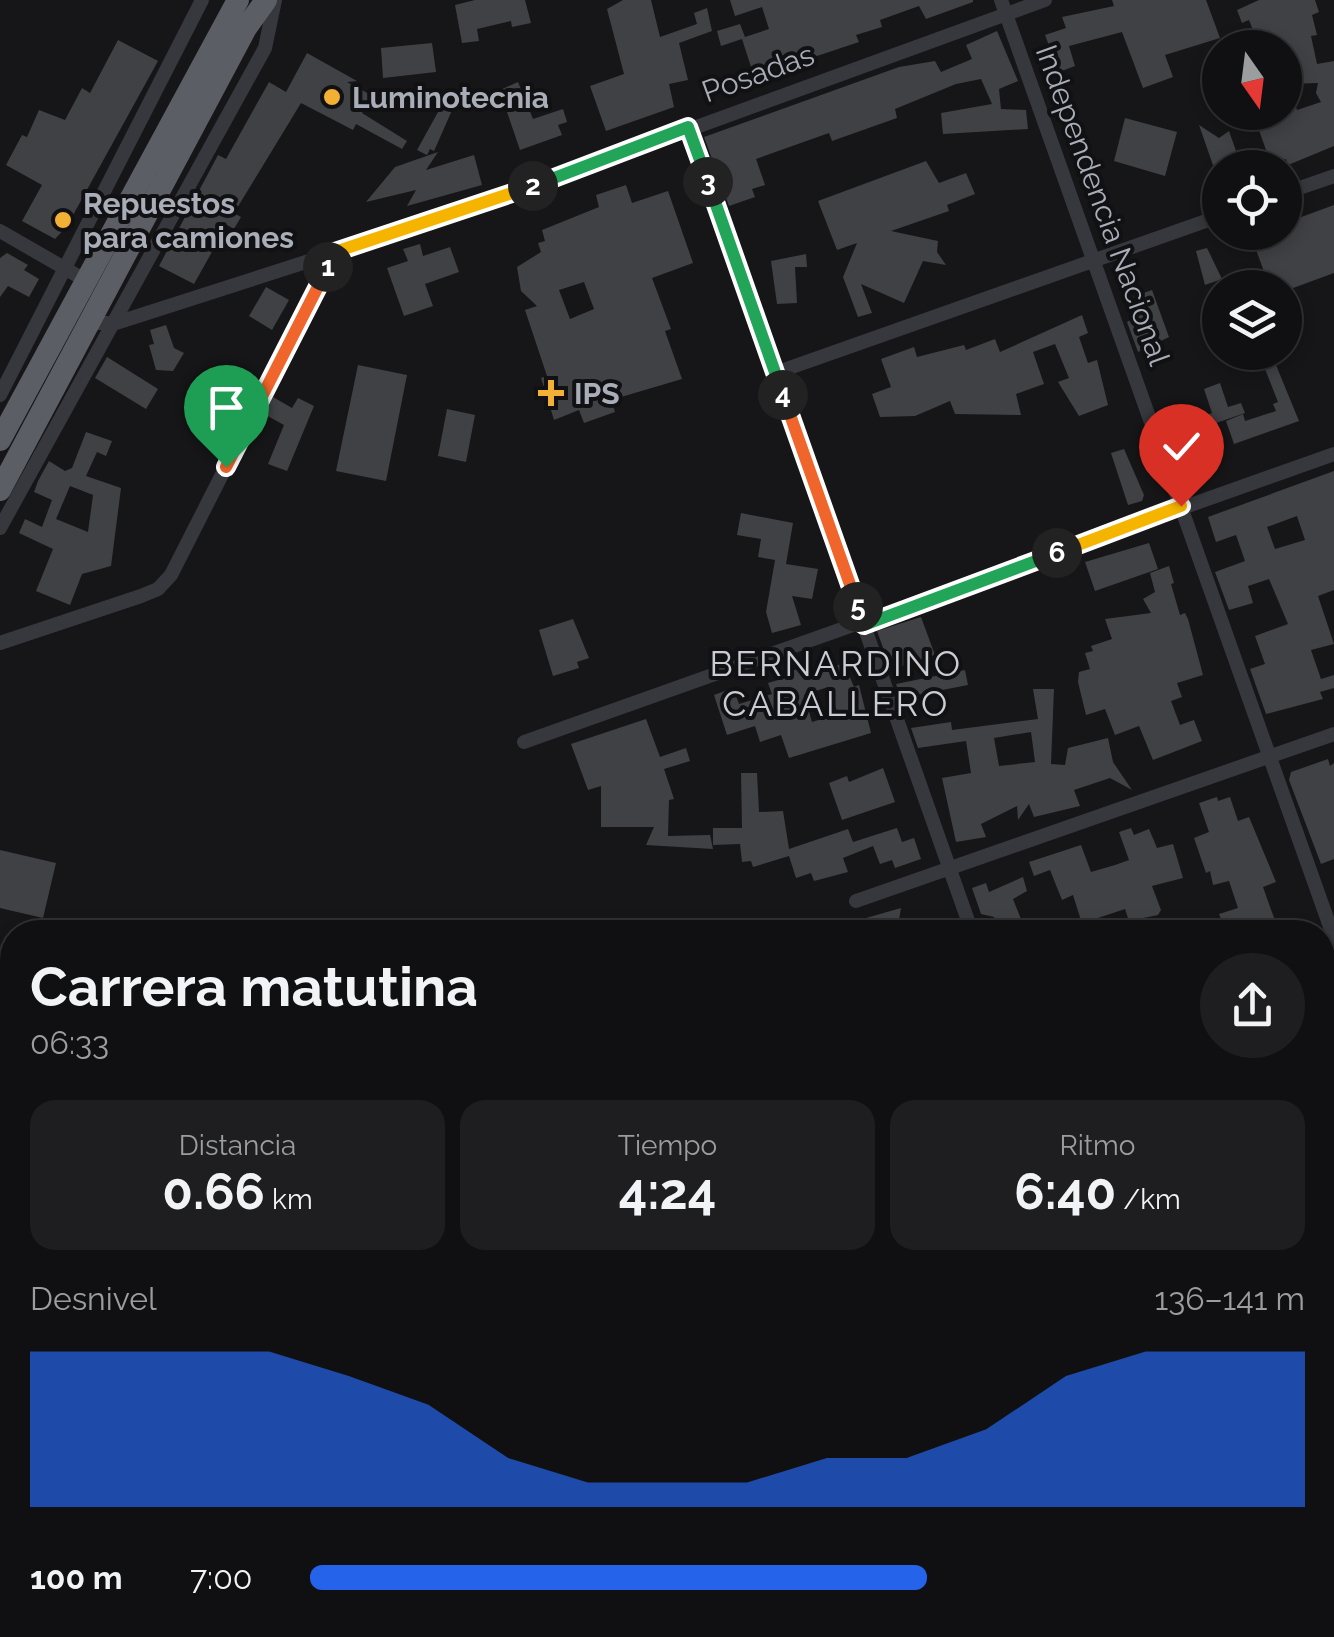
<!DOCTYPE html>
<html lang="es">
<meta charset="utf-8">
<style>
:root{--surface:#101012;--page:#1e1e20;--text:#f1f3f6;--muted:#9c9d9f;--line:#303032;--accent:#2563eb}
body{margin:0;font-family:Raleway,sans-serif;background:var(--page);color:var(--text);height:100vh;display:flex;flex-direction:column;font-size:38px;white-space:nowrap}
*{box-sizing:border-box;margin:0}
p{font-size:32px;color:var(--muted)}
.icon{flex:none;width:55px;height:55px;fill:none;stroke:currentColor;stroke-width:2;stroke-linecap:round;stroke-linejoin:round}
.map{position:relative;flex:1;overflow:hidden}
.drawer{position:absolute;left:0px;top:920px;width:1335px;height:718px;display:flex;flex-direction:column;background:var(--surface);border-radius:40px 40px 0 0;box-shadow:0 5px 15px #0003,0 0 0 2px var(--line)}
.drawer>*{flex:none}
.needle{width:65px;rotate:166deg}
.controls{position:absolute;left:1202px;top:30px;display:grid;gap:20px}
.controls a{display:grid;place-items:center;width:100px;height:100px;border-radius:50%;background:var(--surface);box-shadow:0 5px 15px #0003,0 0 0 2px var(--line);font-size:50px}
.pin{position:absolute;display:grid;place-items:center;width:85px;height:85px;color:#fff;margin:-102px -42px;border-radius:50% 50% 50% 0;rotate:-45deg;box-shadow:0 0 10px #0007}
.pin .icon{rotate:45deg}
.km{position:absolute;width:50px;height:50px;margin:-25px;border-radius:50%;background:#222;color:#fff;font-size:28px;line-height:50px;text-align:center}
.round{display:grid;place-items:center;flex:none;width:105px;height:105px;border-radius:52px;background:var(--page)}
.overview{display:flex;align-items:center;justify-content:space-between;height:170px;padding:0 30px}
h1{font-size:55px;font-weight:700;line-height:75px}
.metrics{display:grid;grid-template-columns:repeat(3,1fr);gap:15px;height:170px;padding:10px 30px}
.metrics div{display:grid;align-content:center;border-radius:25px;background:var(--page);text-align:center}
.metrics b{font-size:50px;font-weight:700}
.metrics small{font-size:28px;font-weight:400}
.metrics p{font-size:28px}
.chart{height:280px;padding:20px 30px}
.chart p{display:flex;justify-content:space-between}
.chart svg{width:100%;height:180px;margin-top:10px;fill:var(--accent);opacity:.7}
ul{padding:0 30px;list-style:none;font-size:32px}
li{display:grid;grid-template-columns:160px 120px 1fr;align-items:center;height:75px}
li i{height:25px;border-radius:12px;background:var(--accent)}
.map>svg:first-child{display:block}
.water{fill:#2c353c}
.building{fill:#404145;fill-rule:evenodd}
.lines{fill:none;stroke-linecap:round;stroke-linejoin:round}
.pedestrian{stroke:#37383d;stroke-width:10}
.minor{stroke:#37383d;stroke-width:14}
.tertiary{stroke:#37383d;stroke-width:18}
.trunk{stroke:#5b5e65;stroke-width:22}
.split-1-casing{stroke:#fff;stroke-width:20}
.split-2-casing{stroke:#fff;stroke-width:20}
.split-3-casing{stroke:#fff;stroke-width:20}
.split-4-casing{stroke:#fff;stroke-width:20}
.split-5-casing{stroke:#fff;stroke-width:20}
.split-6-casing{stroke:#fff;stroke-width:20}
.split-7-casing{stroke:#fff;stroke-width:20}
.split-1{stroke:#f0652b;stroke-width:12}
.split-2{stroke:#f5b400;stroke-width:12}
.split-3{stroke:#22a559;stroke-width:12}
.split-4{stroke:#22a559;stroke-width:12}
.split-5{stroke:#f0652b;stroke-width:12}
.split-6{stroke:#22a559;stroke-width:12}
.split-7{stroke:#f5b400;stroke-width:12}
.poi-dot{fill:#f2b134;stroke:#111113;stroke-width:4}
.labels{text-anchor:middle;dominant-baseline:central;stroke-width:8;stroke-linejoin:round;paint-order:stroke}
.street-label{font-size:30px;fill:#a8adb8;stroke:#111113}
.poi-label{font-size:30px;font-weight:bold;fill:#a8adb8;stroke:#111113;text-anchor:start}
.quarter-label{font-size:35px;letter-spacing:2.5px;fill:#c9ccd4;stroke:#111113}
</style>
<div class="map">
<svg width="1334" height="1637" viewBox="0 0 1334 1637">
<rect width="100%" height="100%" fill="#161618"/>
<g class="water">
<polygon points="1334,1371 1334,1637 749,1637 751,1625 1322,1625 1322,1376"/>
<polygon points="12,1400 12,1625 737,1625 735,1637 0,1637 0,1408"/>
</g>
<g class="building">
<polygon points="475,0 525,0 531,23 512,27 511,21 477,29 479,41 462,43 455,5"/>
<polygon points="623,0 651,0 660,37 697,24 694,13 707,8 712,31 679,43 688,80 669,84 674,107 606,131 590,86 624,74 607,9"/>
<polygon points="730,0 973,0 973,2 926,19 919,6 880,20 882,27 856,35 859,42 781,68 779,61 752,70 742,39 721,46 717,31 740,24 745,37 769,29 762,7 735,16"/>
<polygon points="1112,0 1206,0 1220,38 1165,55 1173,77 1143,88 1122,32 1069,46 1075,66 1059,72 1045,35 1066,28 1062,17 1114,6"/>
<path d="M1259,0h56l4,12 -7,3 5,20 -6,1 6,28 17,-3v85l-46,19 -2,-6 -15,5 -16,-45 30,-7 3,-45 -3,-19h-25l-11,-28 -7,3 -5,-13zM1318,83l-2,10 5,9 -24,8 -9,-26z"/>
<polygon points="997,31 1018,81 999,89 1001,109 1026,110 1028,129 943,134 941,113 992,104 981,79 956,84 895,109 897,118 832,141 829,133 756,159 765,185 752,189 755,197 729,206 704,137 899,67 935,61 941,72 972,59 966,45"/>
<polygon points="118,40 158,61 67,226 55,239 22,221 42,185 6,165 22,135 27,137 39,110 65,120 82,88 90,93"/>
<polygon points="432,43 436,72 383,78 381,48"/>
<polygon points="307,53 357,81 347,82 371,95 362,113 407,141 402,149 356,124 353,130 301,103 234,213 241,217 234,229 227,225 194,284 159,266 218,155 226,159 269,82 286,92"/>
<polygon points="518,82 533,119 563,109 567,122 558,125 562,135 520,150 507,112 511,110 505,108 498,91"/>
<polygon points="448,94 457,99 434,151 430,149 427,155 417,150"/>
<polygon points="1125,118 1177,132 1165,176 1114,161"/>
<polygon points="1199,125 1219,138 1229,131 1242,168 1214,168"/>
<polygon points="438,152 426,170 474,155 482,185 407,206 416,190 366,202 395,167"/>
<polygon points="926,161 939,183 966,173 975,194 947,205 949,211 891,231 938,241 937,252 946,265 923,261 904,303 861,284 872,313 858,317 843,277 857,243 837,250 818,201"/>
<path d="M626,185l6,18 36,-12 25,72 -41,15 19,51 -6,2 17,48 -71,21 4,12 -31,11 -5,-13 -25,10 -13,-42 6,-2 -22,-66 12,-4 -16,-15 -4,-24 24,-15 -3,-9 7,-2 -3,-11 57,-23 -3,-12zM584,282l10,27 -24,10 -11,-29z"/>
<polygon points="1334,205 1334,273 1285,291 1270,288 1251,236 1285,232 1285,223"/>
<polygon points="420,244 423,256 450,247 459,272 425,284 433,306 404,316 387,268 408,261 403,249"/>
<polygon points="1207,248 1222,279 1205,285 1196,251"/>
<polygon points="7,253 28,265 24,270 39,279 29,297 8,286 0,297 0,258"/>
<polygon points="806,254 807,267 795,267 797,303 777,304 771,261"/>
<polygon points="266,287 289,300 272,330 249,316"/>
<polygon points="1152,290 1169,337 1138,352 1127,322 1139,315 1133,297"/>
<polygon points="1082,315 1088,333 1079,337 1088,363 1097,360 1108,405 1079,416 1058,382 1069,378 1055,344 1033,352 1044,384 1016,394 1021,415 955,414 950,401 915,416 880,417 872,394 891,387 881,359 914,347 917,357 964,345 966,350 995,339 1000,352"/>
<polygon points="166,325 174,348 184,353 173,371 156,370 149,345 154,344 150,330"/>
<polygon points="107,357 158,389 146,409 95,378"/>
<polygon points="358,365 407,375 386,481 336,471"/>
<polygon points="1276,365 1299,421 1234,444 1226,421 1243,414 1245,421 1276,411 1273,404 1278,402 1265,369"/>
<polygon points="1220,383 1228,407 1241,403 1245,413 1170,439 1167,429 1212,413 1204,389"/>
<polygon points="273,397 292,408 298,398 314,406 287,471 268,464 284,425 264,414"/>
<polygon points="447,409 475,415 466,462 438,456"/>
<path d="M86,432l26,9 -6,15 -9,-4 -11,24 35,12 -10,78 -29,8 -12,31 -34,-14 17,-42 -34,-16 6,-14 17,8 10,-27 -18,-8 4,-11 11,-20 16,10 7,-3zM70,486l23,9 -5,37 -32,-13z"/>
<polygon points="1124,449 1144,495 1142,501 1128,505 1111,453"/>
<path d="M1334,471v119l-16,6 16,48 -23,6 10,29 13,-4v13l-14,4 3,7 -57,15 -16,-45 15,-5 -10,-28 33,-12 -19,-45 -21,7 5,17 -24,7 -14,-38 30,-11 -9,-26 -20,7 -8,-25zM1297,516l8,24 -30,9 -8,-22z"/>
<polygon points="741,513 793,523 786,564 818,569 812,599 792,596 801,625 772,633 766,612 775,560 758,557 761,539 737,535"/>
<polygon points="1149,543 1158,569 1095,591 1085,562"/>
<polygon points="1169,566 1174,583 1171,584 1180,615 1185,613 1188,619 1203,675 1177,683 1182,697 1171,701 1180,725 1194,720 1202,741 1153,760 1139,726 1115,735 1105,709 1086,715 1078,682 1079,672 1090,669 1085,653 1093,651 1091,646 1112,639 1105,619 1151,613 1143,599 1155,592 1150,573"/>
<polygon points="921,617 935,655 891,670 877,631"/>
<polygon points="573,619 589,658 577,662 579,668 553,676 539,630"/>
<path d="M844,663l10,24 5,-2 12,48 -82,25 -8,-23 -21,7 -5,-16 -28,9 -13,-40 19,-7 6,16 33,-10 -4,-11 17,-5 -2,-4 20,-7 3,9zM828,687l10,27 -26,8 -8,-27z"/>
<polygon points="965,670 968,685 901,698 896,684"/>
<path d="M1033,689h21l-3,75 14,1 3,-17 40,-10 5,24 19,28 -22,-12 -36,12 6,16 -46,11 -5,-13 -11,16 -1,-14 -36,18 5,13 -30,5 -14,-64 29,-5 -5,-32 -48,7 -7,-20 40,-6 1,8 86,-11zM1031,732l4,30 -36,4 -5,-28z"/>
<polygon points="646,719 660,757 686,748 690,761 664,769 674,799 669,800 668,836 710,835 713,849 646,845 654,827 601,827 601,786 588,790 571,744"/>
<polygon points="1328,759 1330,766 1334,763 1334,859 1321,864 1289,780 1291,772"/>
<polygon points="883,768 895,802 842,820 829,783 847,776 849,782"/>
<polygon points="741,773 757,773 759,812 783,811 789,849 848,829 853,842 897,828 902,842 914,838 921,859 895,868 892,860 880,864 873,846 843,858 848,872 814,881 811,873 796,878 789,856 753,867 751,861 742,862 740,844 713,845 713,828 742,828"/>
<polygon points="1217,797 1218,801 1230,797 1238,821 1249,817 1276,882 1263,887 1269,904 1276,923 1288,919 1293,932 1226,932 1219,914 1238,908 1229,881 1213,885 1210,871 1206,873 1194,838 1209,832 1199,803"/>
<polygon points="1131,828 1134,835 1149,829 1157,848 1173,844 1183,878 1152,886 1161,910 1158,915 1129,921 1125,909 1095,919 1097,926 1084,930 1073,895 1062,900 1050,870 1034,876 1029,862 1081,845 1091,872 1115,865 1129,860 1119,832"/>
<polygon points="0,850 56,863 43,918 0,908"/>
<polygon points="1023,877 1027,891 1013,899 1026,932 999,932 994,917 981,914 972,888 986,883 989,892"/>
<polygon points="901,908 897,932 867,932 852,922"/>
<polygon points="8,1272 12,1273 12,1348 0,1345 0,1304"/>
</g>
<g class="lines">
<polyline class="pedestrian" points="1322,1351 1334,1346"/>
<g class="minor">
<polyline points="1001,0 1334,938"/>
<polyline points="688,127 972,932"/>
<polyline points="1285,193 1334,176"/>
<polyline points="0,231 85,280"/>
<polyline points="90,323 116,323 474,208 1045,0"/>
<polyline points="775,373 1220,216"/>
<polyline points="0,395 202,0"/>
<polyline points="0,528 265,48 275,0"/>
<polyline points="0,643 141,596 158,589 171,575 335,252"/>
<polyline points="524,742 1334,454"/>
<polyline points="856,901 1334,734"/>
<polyline points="1322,1019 1334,1015"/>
</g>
<g class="tertiary">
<polyline points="1322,1270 1334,1264"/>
<polyline points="1322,1314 1334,1308"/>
</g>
<g class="trunk">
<polyline points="0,440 238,0"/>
<polyline points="0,490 246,28 266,0"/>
</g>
</g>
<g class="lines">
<g class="split-1-casing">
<polyline id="split-1" points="226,467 328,267"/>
</g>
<g class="split-2-casing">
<polyline id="split-2" points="328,267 335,252 533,186"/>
</g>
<g class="split-3-casing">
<polyline id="split-3" points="533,186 688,127 708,182"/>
</g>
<g class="split-4-casing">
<polyline id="split-4" points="708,182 783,395"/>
</g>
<g class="split-5-casing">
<polyline id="split-5" points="783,395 858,607"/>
</g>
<g class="split-6-casing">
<polyline id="split-6" points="858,607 864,625 1057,553"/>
</g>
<g class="split-7-casing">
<polyline id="split-7" points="1057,553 1181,506"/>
</g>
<use href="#split-1" class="split-1"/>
<use href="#split-2" class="split-2"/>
<use href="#split-3" class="split-3"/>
<use href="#split-4" class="split-4"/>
<use href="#split-5" class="split-5"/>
<use href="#split-6" class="split-6"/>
<use href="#split-7" class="split-7"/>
</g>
<g class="poi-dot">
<circle cx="332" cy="97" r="10"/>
<circle cx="63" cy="220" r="10"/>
<path d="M546 378h10v10h10v10h-10v10h-10v-10h-10v-10h10z"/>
</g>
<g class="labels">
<g class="street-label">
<text transform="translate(758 73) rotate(-20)">Posadas</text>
<text transform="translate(1103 205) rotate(70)">Independencia Nacional</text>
</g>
<g class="poi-label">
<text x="352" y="97">Luminotecnia</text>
<text x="83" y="203">Repuestos<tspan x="83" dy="34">para camiones</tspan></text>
<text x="574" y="393">IPS</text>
</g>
<g class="quarter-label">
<text x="836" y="663">BERNARDINO<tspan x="836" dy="40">CABALLERO</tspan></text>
</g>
</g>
</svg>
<div class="controls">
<a><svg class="needle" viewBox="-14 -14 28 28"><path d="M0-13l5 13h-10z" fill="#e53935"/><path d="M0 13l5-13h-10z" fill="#9c9d9f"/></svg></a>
<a><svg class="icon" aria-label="locate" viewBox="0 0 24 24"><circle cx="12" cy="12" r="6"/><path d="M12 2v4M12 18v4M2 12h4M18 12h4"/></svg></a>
<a><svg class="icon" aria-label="layers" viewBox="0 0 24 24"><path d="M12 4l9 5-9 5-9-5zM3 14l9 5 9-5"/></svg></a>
</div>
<div class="pin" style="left:226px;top:467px;background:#1e9e55"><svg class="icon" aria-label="arrive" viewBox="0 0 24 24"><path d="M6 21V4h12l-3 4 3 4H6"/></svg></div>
<div class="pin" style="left:1181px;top:506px;background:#d93025"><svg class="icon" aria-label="check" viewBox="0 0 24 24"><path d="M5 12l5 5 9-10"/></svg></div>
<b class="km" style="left:328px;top:267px">1</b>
<b class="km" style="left:533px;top:186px">2</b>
<b class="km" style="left:708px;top:182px">3</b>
<b class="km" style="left:783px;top:395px">4</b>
<b class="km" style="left:858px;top:607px">5</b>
<b class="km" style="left:1057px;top:553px">6</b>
<section class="drawer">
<div class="overview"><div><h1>Carrera matutina</h1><p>06:33</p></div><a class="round"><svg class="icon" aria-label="share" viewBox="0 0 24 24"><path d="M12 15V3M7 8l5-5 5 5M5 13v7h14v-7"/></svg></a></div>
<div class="metrics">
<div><p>Distancia</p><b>0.66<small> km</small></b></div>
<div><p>Tiempo</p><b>4:24</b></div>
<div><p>Ritmo</p><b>6:40<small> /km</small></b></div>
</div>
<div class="chart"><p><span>Desnivel</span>136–141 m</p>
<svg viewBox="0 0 160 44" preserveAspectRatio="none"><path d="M0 44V6L10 6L20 6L30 6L40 12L50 19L60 32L70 38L80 38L90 38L100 32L110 32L120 25L130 12L140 6L150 6L160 6V44z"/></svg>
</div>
<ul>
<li><b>100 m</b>7:00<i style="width:62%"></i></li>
</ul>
</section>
</div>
